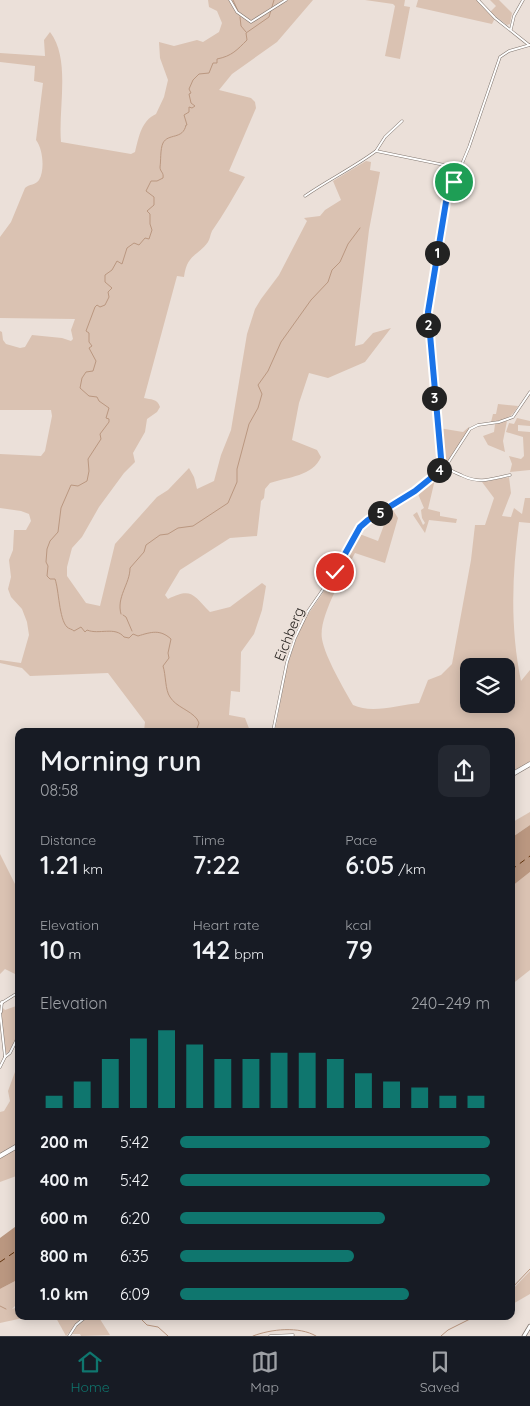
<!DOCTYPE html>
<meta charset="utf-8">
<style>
:root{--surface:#171b24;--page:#242831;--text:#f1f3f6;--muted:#9ea1a6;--line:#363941;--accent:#0f766e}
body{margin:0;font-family:Quicksand,sans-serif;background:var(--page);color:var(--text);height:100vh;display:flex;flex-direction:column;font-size:19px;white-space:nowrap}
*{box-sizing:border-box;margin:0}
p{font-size:16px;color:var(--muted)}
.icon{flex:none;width:28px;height:28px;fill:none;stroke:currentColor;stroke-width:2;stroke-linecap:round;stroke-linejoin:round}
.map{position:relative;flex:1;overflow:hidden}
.drawer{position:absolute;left:15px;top:728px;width:500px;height:592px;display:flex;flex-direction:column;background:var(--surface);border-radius:10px;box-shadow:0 2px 12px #0003}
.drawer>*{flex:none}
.controls{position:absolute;left:460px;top:658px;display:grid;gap:10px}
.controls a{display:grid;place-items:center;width:55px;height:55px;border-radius:10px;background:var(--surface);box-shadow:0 2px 12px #0003;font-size:25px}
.pin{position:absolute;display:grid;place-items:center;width:42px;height:42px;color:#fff;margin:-21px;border:2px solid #fff;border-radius:50%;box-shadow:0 1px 5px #0007}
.km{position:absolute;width:25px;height:25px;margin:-12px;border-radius:50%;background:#222;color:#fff;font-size:14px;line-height:25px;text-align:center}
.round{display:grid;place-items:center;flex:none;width:52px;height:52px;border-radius:10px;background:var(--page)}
.overview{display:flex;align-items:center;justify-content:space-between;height:85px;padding:0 25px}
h1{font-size:28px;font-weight:600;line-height:38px}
.metrics{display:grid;grid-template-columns:repeat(3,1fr);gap:8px;height:85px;padding:5px 25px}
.metrics div{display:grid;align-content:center}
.metrics b{font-size:25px;font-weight:600}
.metrics small{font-size:14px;font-weight:400}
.metrics p{font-size:14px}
.chart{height:140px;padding:10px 25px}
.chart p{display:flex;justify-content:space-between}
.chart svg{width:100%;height:90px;margin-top:5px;stroke:var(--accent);stroke-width:6}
ul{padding:0 25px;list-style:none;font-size:16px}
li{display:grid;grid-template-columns:80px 60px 1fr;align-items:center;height:38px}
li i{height:12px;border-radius:6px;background:var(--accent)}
.menu{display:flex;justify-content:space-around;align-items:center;height:70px;border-top:1px solid var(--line);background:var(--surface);font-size:14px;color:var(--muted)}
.menu a{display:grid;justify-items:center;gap:2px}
.menu .active{color:var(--accent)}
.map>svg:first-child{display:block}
.green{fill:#dac2b2;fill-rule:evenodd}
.water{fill:#ba9780}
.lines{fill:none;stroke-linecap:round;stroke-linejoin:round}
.stream{stroke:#ba9780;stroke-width:1}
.ferry{stroke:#62340e;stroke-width:1;stroke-dasharray:6 5;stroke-linecap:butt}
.street-casing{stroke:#80766f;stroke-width:3}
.secondary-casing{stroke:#80766f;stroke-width:4.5}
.primary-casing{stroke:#80766f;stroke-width:5}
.street{stroke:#fff;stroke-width:2}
.secondary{stroke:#fff;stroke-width:3}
.primary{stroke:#fff;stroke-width:4}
.route-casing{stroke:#fff;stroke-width:10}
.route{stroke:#1a73e8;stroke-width:6}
.labels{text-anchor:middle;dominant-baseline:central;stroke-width:4;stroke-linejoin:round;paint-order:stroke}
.street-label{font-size:14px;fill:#1f1b18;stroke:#ebe0d9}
</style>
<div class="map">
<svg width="530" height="1336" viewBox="0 0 530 1336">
<rect width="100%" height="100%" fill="#ebe0d9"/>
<g class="green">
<path d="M208,0h105l-36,42 -45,32 -13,16 32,8 4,4 1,6 -27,63 16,6c-11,19 -21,37 -33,54 -2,4 -2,8 -4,11 -11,15 -21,12 -24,35l-7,-1 -33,122c7,2 13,0 16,9l-3,5 -10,7 -2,13 -12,21 2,9 -11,11 -25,34 -17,30 -10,11 -5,19v9l19,27 14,3 15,-62 42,-47 11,-7 21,-22 5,9 3,12 17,-8 7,-26 10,-25 16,-96 8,-25 6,-10 18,-24 28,-54 -3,-3 16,-2 5,-6 16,-10 -8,-19 33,-20 5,1 -1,8 10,2 -11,58 -14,116 8,-2 10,-11 18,-5 -26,34 -37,16 -19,-5 -10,30 -7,37 25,10 4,7c-8,19 -33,20 -51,26l-5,6 -1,9 -3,3 -4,35 -27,2 -50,32 -15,25 3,4c24,-12 25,-4 42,13l20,-5 32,-24 4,3 -4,24 -8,24 -13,18 -1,40 -9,-1 -2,24 16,3 5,13h-106l1,-9 -37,-49 -78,3 -8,-8 -22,-5v-3l21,3 8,-28 -2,-13 -5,-13 -11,-12 -3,-8 3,-12 -2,-17 4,-10 1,-20h12l5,-9 -2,-7 -8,-3 -21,-3v-54l41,2 4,-5 7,-35 -1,-6h-51v-79l2,1 1,8 3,4 14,4 5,-1 7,-12 30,3 9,3 2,-2 -2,-9 4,-11 -75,-1v-81l11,-15 14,-34c4,-4 11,-3 14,-8 6,-10 4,-31 -3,-40l7,-57 -9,-2 1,-15 -35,-4v-9l45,3 -1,-16 6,-8c21,27 8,76 11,110l70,12 4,-2c4,-15 6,-31 21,-38l8,-17 4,-17 -8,-22 -1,-16 15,4 23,-6 6,2 16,-10 3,-9 -5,-12 -8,-4z"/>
<polygon points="365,0 405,0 404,6 410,7 400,59 385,56 395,6 393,4"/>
<polygon points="418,0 478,0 495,18 492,24 416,7"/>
<polygon points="490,0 499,0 512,13 510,24 507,25 490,12 496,6"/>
<path d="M498,404l20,2c-6,12 -15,15 -27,16l2,-8h3z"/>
<polygon points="517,418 530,421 530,426 518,425 518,431 530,432 530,470 510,472 512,464 509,456 521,459 524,456 523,437 506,432 509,423 514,424"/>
<polygon points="507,421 503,441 505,452 488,445 483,436 494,432 495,424"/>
<polygon points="469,427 469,429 447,463 444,464 439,428 463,432"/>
<polygon points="436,475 428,509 440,512 440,516 457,519 456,523 429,520 425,533 413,515 417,512 423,525 425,523 422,518 421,510 424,508 418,494"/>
<path d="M509,477l2,16 -9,23 9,1 3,-9 8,6 3,-16h5v25l-11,-1c-7,53 -9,105 2,159l9,-11v93l-19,10v-42h-236l12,-66 15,-42 36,-52 19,-38 21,8 9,-24v-6l4,-4 7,11 -13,45 -30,-10c-10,20 -37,64 -33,86 3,18 22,50 31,66 19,9 45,0 66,-2l9,-23 13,-5 11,-11 19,-104 4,-35h10l9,-27 -12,-16zM469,666h37v38h-37z"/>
<polygon points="530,812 530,825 511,838 511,823"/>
<polygon points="0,854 19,892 19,976 5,969 0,974"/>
<polygon points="530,872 530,970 511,985 511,887"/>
<polygon points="19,1005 19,1033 9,1052 6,1053 2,1023 2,1007 5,1010"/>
<polygon points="19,1061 19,1144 0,1155 0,1112 4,1111 10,1101 8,1091"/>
<polygon points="19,1147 19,1175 0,1182 0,1158"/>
<polygon points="530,1271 530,1294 511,1305 511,1291"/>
<polygon points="19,1279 16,1305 12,1309 18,1307 19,1299 19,1316 32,1316 0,1323 0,1289"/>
<polygon points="55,1316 85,1316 66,1336"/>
<polygon points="89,1316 98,1316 110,1335 81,1336 80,1334 72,1334 77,1326"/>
</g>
<g class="water">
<polygon points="530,825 530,872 511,887 511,838"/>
<polygon points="19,1224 19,1279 0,1289 0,1238"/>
</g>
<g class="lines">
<g class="stream">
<polyline points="233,0 239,13"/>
<polyline points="240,17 241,26 246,32"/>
<path d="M121,614c-5,-17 9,-30 9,-46l14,-16 2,-7 14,-10 8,-1 10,-6 15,-2 35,-23 9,-21v-13l12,-45 9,-16 4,-14 -4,-9 10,-14 13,-29 30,-42 17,-18 4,-12 8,-8 8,-18 12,-16"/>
<polyline points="123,615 126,617 132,631"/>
<path d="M196,731l3,-8 -2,-4c-7,-9 -21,-12 -27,-22 -5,-7 -4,-22 -7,-31l6,-8 -1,-5 3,-14c-11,-10 -20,-7 -33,-3l-5,-2 -4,4 -5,-1c-9,-11 -25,-2 -37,-7l-2,2 -4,-5 -7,4c-2,-2 -5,-2 -7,-4 -8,-8 -8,-37 -12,-48h-5l-3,-3 1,-10 -2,-4 1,-13 3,-8 8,-9 3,-24 10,-23 7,1 9,-5 2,-10 -1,-12 13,-20 -1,-5 9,-12v-3l-3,-1 3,-10 -10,-7 -2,-4 -8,-1 -9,-8 2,-10 4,-6 7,-1 3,-10 -7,-13 3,-2 -3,-4v-9l-3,-2 9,-24 2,-2 3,2 5,-2 4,-8 -1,-5 4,-4 -7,-6v-7l7,-5 5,-9 5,3 5,-16 7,-5 5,2 6,-7 4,1 3,-9 -2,-6v-10l-3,-3 7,-6v-8l-8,-6 5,-10h6l6,-3c1,-6 -3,-6 -3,-11 1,-5 0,-18 3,-24 5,-10 20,-3 23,-18h1l-3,-10 5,-3v-5l3,1 3,-2 -4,-3 -2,-9 2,-1 -2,-4 4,-9 6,-6 10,-1 4,-10h4v-4c15,-3 20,-9 30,-19l-1,-7 23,-16 5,-17"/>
<polyline points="511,1289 530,1269"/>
<polyline points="0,1306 6,1309"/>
<polyline points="138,1316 147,1325 158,1327 168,1336"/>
<path d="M253,1336c18,-7 46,-10 63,0"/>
<polyline points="441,1336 448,1330 476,1316"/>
</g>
<g class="ferry">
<polyline points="511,870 530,856"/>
<polyline points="0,1262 19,1249"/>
</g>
<g class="street-casing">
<g id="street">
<polyline points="230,0 237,12 251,22 286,0"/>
<polyline points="478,0 495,18 529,45"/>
<polyline points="511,29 514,16 523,0"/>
<polyline points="376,151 385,137 402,121"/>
<path d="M305,196c23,-16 48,-28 71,-45l83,17"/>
<path d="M446,466c5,6 9,6 17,10 17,8 28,3 47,-1"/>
<polyline points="441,469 428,311 446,202 469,147 500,57 509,51 530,45"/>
<polyline points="273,731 287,662 295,638 308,611 335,572 360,527 368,520 415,491 446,466 470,429 478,425 499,422 513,417 530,392"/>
<polyline points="0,1004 19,992"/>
<polyline points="0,1012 5,1057 0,1067"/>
<polyline points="1,1012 2,1002"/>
<polyline points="5,1057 10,1053 19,1035"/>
<polyline points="69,1336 76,1325 87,1316"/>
<polyline points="270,1336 293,1335"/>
</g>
</g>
<g class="secondary-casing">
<polyline id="secondary" points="524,1336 530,1326"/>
</g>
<g class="primary-casing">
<g id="primary">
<polyline points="511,775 530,764"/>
<polyline points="0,1156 19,1145"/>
</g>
</g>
<use href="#street" class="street"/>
<use href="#secondary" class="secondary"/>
<use href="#primary" class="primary"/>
</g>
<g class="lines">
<g class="route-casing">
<polyline id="route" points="335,572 360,527 368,520 415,491 442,469 428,312 446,202 454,182"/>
</g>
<use href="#route" class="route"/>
</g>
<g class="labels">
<g class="street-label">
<text transform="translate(289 634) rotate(-68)">Eichberg</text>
</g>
</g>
</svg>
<div class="controls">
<a><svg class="icon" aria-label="layers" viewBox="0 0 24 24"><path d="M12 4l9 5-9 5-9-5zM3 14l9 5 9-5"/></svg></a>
</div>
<div class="pin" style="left:454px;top:182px;background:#1e9e55"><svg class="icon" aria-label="arrive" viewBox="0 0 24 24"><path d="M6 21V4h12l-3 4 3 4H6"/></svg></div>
<div class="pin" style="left:335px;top:572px;background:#d93025"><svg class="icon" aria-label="check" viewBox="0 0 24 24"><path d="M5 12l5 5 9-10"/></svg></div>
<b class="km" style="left:437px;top:253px">1</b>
<b class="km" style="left:428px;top:325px">2</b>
<b class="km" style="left:434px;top:398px">3</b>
<b class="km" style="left:439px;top:470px">4</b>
<b class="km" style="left:380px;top:513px">5</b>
<section class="drawer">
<div class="overview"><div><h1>Morning run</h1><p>08:58</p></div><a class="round"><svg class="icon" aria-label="share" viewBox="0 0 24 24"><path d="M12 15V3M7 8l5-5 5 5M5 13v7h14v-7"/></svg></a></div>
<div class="metrics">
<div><p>Distance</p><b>1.21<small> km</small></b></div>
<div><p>Time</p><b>7:22</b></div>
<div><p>Pace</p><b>6:05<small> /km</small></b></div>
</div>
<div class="metrics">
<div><p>Elevation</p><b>10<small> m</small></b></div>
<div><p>Heart rate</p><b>142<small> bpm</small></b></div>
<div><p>kcal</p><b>79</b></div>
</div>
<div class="chart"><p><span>Elevation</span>240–249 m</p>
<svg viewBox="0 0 160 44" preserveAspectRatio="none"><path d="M5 44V38M15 44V31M25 44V20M35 44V10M45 44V6M55 44V13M65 44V20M75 44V20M85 44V17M95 44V17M105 44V20M115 44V27M125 44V31M135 44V34M145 44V38M155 44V38"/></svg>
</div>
<ul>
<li><b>200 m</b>5:42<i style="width:100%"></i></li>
<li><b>400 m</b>5:42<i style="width:100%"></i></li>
<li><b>600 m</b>6:20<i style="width:66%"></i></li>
<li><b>800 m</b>6:35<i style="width:56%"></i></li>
<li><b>1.0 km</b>6:09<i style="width:74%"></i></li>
</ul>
</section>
</div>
<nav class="menu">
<a class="active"><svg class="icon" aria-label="home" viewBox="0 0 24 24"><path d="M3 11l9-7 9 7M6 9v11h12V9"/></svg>Home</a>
<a><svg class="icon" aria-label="map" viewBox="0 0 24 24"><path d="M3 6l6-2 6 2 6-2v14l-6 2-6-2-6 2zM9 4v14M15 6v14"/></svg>Map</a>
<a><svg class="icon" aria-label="saved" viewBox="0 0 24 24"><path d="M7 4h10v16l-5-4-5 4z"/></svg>Saved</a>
</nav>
